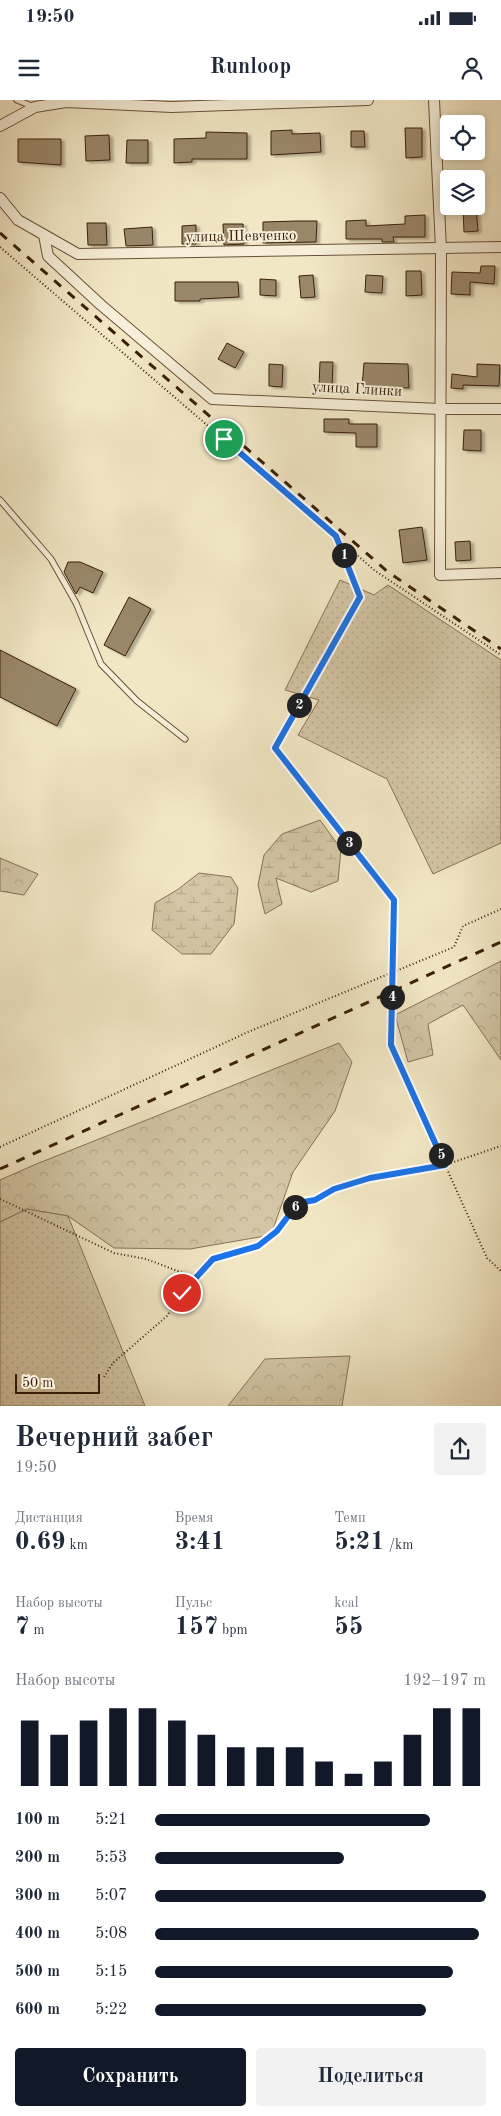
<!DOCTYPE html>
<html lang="ru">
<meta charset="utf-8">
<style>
:root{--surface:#fff;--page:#f2f2f3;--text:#1f2937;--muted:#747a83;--accent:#111827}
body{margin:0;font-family:"Old Standard TT",serif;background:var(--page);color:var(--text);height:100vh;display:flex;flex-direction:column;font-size:19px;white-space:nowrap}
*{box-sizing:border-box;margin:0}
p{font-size:16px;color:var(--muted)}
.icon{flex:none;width:28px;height:28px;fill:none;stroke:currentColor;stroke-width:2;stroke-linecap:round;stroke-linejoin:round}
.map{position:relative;height:1306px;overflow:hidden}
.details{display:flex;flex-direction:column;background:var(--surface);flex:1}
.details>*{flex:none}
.tools{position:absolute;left:440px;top:15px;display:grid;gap:10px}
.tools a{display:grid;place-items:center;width:45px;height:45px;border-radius:5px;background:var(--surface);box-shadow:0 2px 8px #0003;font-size:25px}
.scale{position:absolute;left:15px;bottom:12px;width:85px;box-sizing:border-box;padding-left:5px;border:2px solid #3a1e09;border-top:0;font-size:14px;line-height:18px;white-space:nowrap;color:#3a1e09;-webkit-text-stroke:4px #f7efd9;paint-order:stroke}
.pin{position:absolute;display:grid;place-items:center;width:42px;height:42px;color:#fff;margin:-21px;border:2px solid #fff;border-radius:50%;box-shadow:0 1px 5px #0007}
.km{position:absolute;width:25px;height:25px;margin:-12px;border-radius:50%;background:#222;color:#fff;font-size:14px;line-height:25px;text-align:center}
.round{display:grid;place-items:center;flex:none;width:52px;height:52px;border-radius:5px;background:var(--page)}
.overview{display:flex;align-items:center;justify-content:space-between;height:85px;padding:0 15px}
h1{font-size:28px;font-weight:700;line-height:38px}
.metrics{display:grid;grid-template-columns:repeat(3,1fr);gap:8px;height:85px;padding:5px 15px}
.metrics div{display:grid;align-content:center}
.metrics b{font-size:25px;font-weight:700}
.metrics small{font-size:14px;font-weight:400}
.metrics p{font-size:14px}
.chart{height:140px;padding:10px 15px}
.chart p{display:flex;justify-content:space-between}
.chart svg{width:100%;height:90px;margin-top:5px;stroke:var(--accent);stroke-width:6}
.primary-button{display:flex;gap:10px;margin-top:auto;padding:10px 15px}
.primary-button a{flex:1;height:58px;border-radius:5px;background:var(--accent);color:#fff;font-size:20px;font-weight:700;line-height:58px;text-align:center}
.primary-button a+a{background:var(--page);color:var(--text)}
ul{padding:0 15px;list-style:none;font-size:16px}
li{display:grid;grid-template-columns:80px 60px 1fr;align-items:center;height:38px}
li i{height:12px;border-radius:6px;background:var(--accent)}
.status{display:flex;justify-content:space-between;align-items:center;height:35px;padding:0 25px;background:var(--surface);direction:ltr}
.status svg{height:14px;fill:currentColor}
header{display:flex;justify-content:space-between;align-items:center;height:65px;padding:0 15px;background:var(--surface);font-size:22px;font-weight:700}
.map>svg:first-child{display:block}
.forest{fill:url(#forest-crowns);stroke:#867257}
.wetland{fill:url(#wetland-marsh);stroke:#867257}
.park{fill:url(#park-dots);stroke:#867257}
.building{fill:#9a876b;stroke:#3a1e09;filter:url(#shadow)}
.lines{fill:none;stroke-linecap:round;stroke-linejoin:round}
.service-casing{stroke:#685038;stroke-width:7}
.minor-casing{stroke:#685038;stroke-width:12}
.path{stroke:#3a1e09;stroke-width:2;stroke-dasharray:1 2.5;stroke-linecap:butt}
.service{stroke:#f7efd9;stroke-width:5}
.minor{stroke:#f7efd9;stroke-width:10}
.rail{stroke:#3a1e09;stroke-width:3;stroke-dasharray:9 9;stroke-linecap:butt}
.route-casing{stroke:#fff;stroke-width:10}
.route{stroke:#1a73e8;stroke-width:6}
.labels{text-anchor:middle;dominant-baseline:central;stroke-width:4;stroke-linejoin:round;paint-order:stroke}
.street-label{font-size:15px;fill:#3a1e09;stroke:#f7efd9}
</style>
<div class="status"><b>19:50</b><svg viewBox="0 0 49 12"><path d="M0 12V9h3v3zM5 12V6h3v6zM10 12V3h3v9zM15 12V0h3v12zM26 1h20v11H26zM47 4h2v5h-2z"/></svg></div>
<header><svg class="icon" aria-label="menu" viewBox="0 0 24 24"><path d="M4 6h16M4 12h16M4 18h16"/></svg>Runloop<svg class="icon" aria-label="person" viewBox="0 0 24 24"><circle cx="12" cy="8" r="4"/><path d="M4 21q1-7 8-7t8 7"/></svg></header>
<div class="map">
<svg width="501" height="1306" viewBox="0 0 501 1306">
<defs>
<pattern id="forest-crowns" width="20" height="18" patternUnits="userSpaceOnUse" patternTransform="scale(1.25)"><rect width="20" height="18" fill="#d3c5a5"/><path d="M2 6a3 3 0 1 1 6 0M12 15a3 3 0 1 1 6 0" fill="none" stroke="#b6a98d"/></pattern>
<pattern id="wetland-marsh" width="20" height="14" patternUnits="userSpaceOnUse" patternTransform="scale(1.25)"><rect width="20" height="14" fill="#d3c5a5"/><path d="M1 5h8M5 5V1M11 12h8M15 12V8" fill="none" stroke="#b6a98d"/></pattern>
<pattern id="park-dots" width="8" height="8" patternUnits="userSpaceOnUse" patternTransform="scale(1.25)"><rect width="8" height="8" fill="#d3c5a5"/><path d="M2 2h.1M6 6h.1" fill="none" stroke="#b6a98d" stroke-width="1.8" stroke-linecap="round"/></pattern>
<filter id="shadow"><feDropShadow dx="3.5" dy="2" stdDeviation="1" flood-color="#0004"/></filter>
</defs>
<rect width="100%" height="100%" fill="#f2e7c5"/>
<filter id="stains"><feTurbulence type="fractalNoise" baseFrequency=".004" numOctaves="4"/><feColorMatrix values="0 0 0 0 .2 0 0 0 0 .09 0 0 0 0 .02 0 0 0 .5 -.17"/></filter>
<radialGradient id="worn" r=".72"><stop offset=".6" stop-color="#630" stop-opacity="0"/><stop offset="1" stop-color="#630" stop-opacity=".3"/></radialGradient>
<g class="forest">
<polygon points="0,758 38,774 24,795 0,791"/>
<polygon points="501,861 501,960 463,905 428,924 433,955 408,962 395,915"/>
<polygon points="339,943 352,962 335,1011 293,1072 271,1135 190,1149 114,1148 68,1116 27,1109 0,1122 0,1080 34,1065"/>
<polygon points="350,1256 342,1306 228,1306 265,1259"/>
</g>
<g class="wetland">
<polygon points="320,720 341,749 338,781 311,792 276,778 282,804 265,814 258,785 264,755 282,734"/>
<polygon points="199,773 231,777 238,788 234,824 211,854 182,854 152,830 155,803 177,790"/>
</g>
<g class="park">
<polygon points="340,480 374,495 388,485 501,560 501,743 433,774 387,679 298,635 319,600 285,590"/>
<polygon points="27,1109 68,1116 145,1306 0,1306 0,1122"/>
</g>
<g class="building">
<polygon points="405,28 422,28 422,57 406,58"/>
<polygon points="292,30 292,34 320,33 321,52 271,55 271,31"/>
<polygon points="351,31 364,31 365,47 351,47"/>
<polygon points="206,32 247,33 247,59 192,59 192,62 174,63 174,39 206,38"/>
<polygon points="109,35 110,60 86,61 85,36"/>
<polygon points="18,39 61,39 61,65 18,62"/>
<polygon points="127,40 148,40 148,63 126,63"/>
<polygon points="476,108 478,131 464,132 463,109"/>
<polygon points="425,115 425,137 393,137 394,142 382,142 382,139 346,139 346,121 366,120 366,126 405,124 405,116"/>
<polygon points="297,121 317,121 316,142 263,143 263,122"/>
<polygon points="87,123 106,123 107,145 88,145"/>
<polygon points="223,124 243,124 244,144 224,145"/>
<polygon points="196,125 196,144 182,144 182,126"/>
<polygon points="152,127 153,145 126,146 124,129"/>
<polygon points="481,166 495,166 494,184 470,182 470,195 451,194 452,172 480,173"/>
<polygon points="406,171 421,171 422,195 406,196"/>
<polygon points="313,175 315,197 301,198 299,176"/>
<polygon points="366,175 383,176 382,193 365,192"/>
<polygon points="260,179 276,180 276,196 260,195"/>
<polygon points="175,182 238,182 239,197 200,199 200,201 175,201"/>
<polygon points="227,243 244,252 235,268 218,259"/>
<polygon points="320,262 333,262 332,287 319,286"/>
<polygon points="364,263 408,264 409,288 362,286"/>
<polygon points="269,264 283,265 282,287 269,286"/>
<polygon points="477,264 500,265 499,286 463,285 463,289 451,288 452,274 477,277"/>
<polygon points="324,319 349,319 349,324 377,324 377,347 356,347 356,333 324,332"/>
<polygon points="464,330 481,330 481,351 463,350"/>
<polygon points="422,427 427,460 403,463 399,430"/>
<polygon points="470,441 471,460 456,461 455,442"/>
<polygon points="68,462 80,462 103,472 93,493 80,487 76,494 64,472"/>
<polygon points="129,497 151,509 125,556 104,545"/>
<polygon points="0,550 76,589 57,626 0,597"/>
</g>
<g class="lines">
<g class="service-casing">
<g id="service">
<polyline points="17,0 34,7"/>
<polyline points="0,400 51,459 76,503 101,564 137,601 185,639"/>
</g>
</g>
<g class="minor-casing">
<g id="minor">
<polyline points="434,0 441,149 440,475 501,473"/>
<polyline points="0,26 35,7 66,2 172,7 368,0"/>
<polyline points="0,98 18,120 78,154 501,147"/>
<polyline points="44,135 48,156 101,205 212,299 440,309 501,309"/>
</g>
</g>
<g class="path">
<polyline points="0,147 336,436 360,497 275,648 393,800 391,945 487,1158 501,1171"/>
<polyline points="337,437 374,470 501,555"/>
<polyline points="0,1047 248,932 454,847 463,826 501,809"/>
<polyline points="0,1099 114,1153 146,1159 196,1178"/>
<polyline points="104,1277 113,1263 167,1216 182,1193 213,1159 258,1146 277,1131 298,1103 315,1100 334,1089 369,1078 445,1065 501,1046"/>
</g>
<use href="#service" class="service"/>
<use href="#minor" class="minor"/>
<g class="rail">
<polyline points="0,133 388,472 501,549"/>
<polyline points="0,1069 501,842"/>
</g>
</g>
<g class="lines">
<g class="route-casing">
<polyline id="route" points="182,1193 213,1159 258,1146 277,1131 298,1103 315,1100 334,1089 370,1078 445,1065 391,945 394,800 275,648 360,497 336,436 224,339"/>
</g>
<use href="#route" class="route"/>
</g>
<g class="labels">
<g class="street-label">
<text transform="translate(241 137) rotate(-1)">улица Шевченко</text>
<text transform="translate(357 290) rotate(3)">улица Глинки</text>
</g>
</g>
<rect width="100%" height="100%" filter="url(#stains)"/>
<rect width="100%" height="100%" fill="url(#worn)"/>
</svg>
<div class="tools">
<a><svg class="icon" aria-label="locate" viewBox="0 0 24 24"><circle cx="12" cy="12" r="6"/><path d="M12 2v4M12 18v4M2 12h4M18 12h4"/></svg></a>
<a><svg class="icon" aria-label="layers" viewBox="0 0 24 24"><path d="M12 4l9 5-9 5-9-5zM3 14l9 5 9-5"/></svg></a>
</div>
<div class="scale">50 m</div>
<div class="pin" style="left:224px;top:339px;background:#1e9e55"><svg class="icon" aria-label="arrive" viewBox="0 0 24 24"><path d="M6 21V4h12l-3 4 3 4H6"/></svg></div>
<div class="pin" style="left:182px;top:1193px;background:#d93025"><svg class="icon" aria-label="check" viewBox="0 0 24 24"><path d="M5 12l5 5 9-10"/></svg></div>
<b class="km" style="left:344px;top:455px">1</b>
<b class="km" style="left:299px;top:605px">2</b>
<b class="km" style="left:349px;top:743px">3</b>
<b class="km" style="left:392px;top:897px">4</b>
<b class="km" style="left:441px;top:1055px">5</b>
<b class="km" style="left:295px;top:1107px">6</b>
</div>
<section class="details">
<div class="overview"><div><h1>Вечерний забег</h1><p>19:50</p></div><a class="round"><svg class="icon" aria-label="share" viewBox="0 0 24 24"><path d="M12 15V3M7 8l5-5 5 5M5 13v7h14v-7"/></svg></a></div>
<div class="metrics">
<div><p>Дистанция</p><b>0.69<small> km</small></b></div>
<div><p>Время</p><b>3:41</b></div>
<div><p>Темп</p><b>5:21<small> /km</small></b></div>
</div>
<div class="metrics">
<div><p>Набор высоты</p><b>7<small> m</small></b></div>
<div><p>Пульс</p><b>157<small> bpm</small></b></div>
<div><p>kcal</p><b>55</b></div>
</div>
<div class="chart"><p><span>Набор высоты</span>192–197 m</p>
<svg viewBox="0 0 160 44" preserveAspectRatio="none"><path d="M5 44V12M15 44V19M25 44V12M35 44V6M45 44V6M55 44V12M65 44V19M75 44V25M85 44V25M95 44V25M105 44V32M115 44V38M125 44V32M135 44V19M145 44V6M155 44V6"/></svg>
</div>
<ul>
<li><b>100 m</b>5:21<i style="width:83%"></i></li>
<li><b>200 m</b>5:53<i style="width:57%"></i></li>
<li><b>300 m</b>5:07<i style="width:100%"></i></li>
<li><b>400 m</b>5:08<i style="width:98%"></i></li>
<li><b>500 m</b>5:15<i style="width:90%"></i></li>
<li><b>600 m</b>5:22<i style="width:82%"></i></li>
</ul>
<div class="primary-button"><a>Сохранить</a><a>Поделиться</a></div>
</section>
